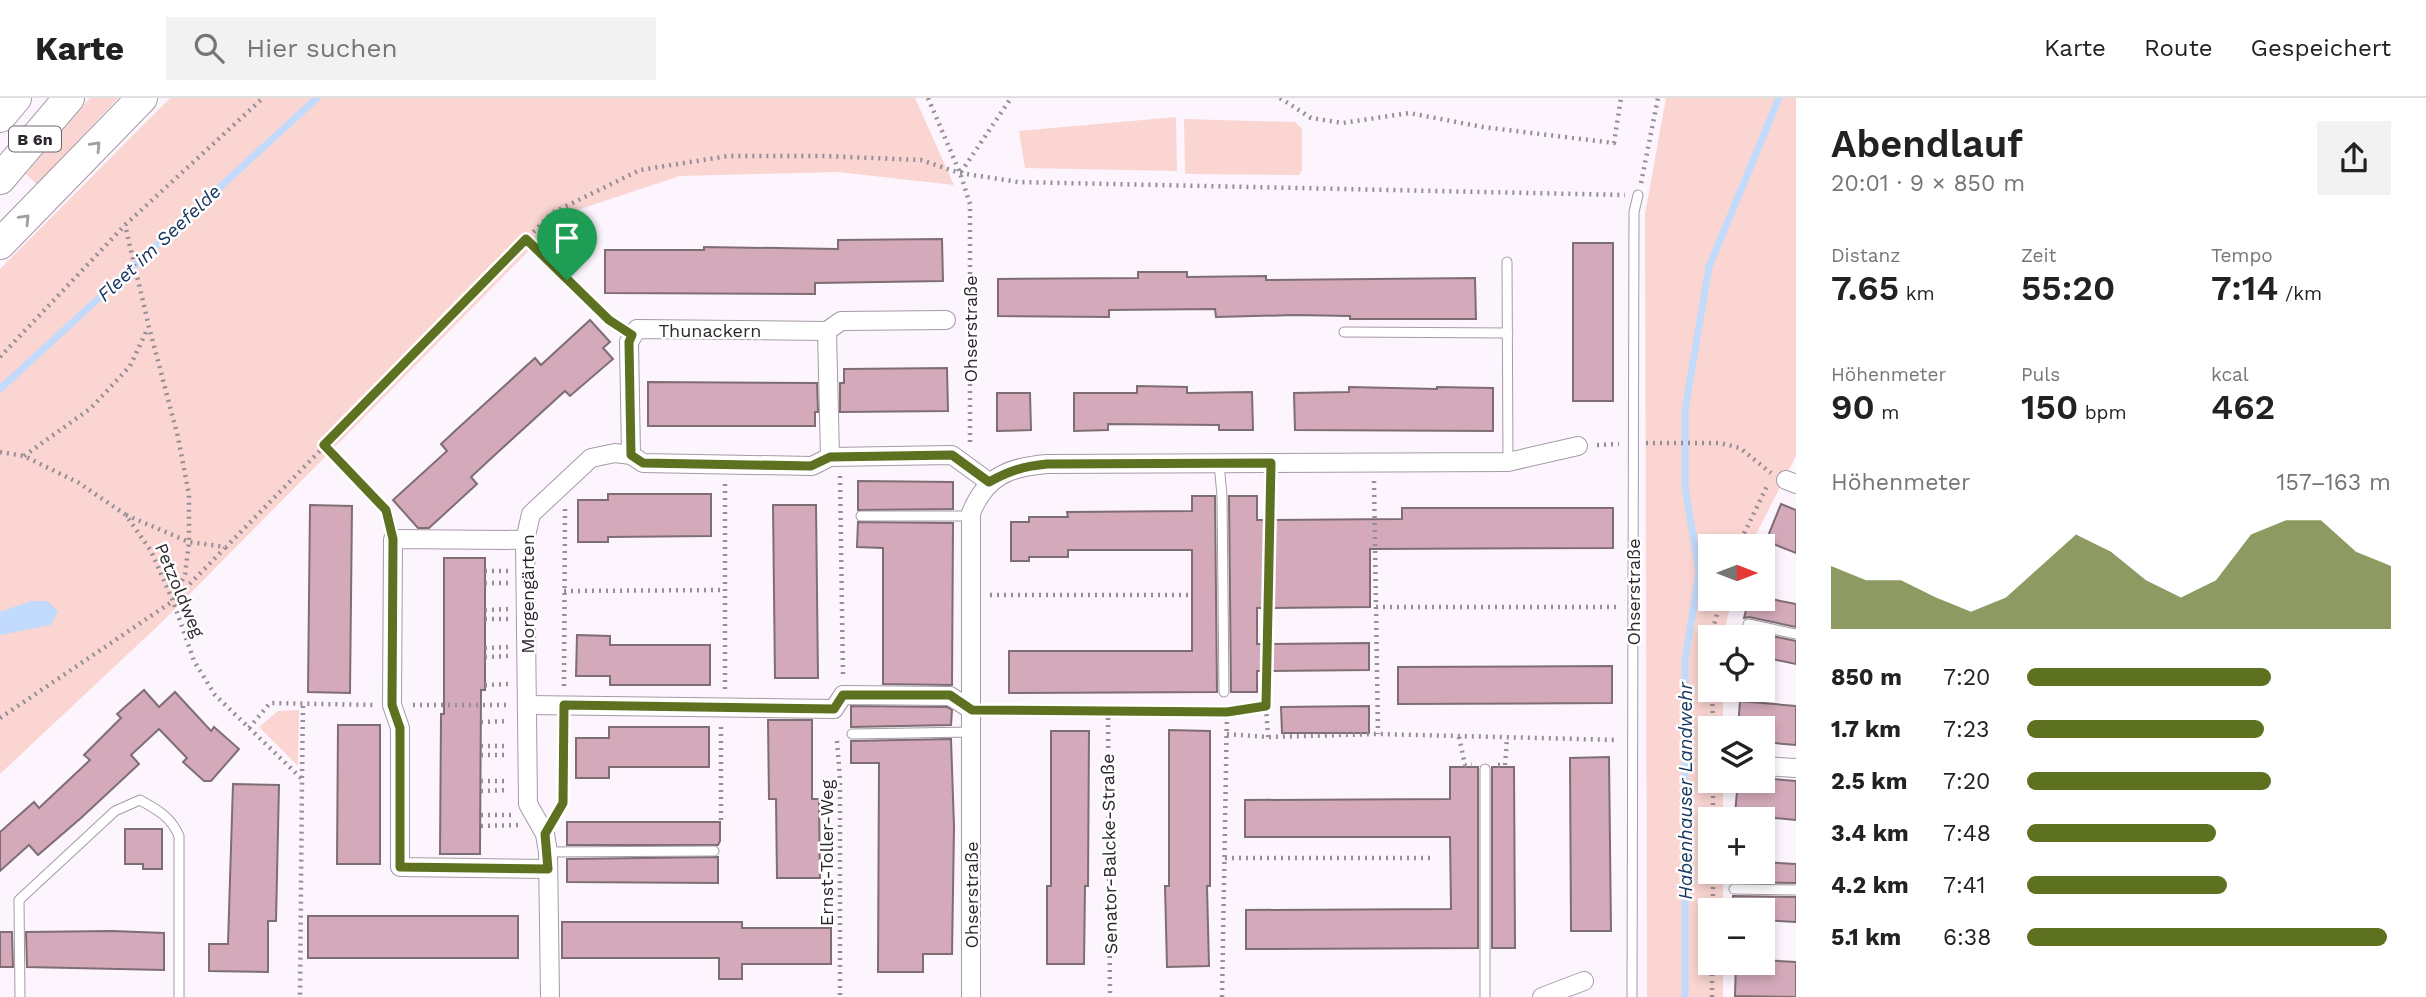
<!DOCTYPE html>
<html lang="de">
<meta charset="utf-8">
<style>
:root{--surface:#fff;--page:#f2f2f2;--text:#222;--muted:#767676;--line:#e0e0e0;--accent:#5d7120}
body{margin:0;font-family:"Work Sans",sans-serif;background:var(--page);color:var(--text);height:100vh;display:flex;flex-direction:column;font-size:26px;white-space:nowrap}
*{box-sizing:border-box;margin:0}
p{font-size:23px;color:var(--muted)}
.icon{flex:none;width:38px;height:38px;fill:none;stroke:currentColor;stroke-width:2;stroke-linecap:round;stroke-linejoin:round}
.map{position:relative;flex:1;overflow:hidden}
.drawer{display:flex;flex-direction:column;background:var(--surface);width:630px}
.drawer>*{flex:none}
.needle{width:46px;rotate:90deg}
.tools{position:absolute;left:1698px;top:436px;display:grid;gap:14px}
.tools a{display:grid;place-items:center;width:77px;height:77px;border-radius:0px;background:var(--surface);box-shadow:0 4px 10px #0003;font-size:35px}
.pin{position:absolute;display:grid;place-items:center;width:60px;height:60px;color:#fff;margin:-72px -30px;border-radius:50% 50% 50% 0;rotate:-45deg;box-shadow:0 0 7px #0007}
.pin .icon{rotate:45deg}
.round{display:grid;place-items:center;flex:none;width:74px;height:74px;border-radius:0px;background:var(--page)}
.summary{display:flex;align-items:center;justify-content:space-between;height:119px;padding:0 35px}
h1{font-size:38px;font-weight:600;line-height:52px}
.metrics{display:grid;grid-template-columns:repeat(3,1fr);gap:10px;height:119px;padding:7px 35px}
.metrics div{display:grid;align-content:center}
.metrics b{font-size:35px;font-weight:600}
.metrics small{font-size:19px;font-weight:400}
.metrics p{font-size:19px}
.chart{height:196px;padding:14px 35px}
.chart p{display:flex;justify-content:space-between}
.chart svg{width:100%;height:126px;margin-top:7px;fill:var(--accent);opacity:.7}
ul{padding:0 35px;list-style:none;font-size:23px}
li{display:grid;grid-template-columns:112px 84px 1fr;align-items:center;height:52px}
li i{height:18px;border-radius:9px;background:var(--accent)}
header{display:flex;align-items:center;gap:42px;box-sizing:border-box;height:98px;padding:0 35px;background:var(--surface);border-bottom:2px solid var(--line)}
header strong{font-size:33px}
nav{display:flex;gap:38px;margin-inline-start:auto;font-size:24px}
.search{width:490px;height:63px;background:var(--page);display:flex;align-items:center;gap:18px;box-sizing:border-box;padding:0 24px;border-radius:0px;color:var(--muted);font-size:26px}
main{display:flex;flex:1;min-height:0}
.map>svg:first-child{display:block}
.green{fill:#fad5d1}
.water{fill:#c2dafb}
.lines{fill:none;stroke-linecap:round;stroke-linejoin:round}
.stream{stroke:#c2dafb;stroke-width:7}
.building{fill:#d4aaba;stroke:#7e6d73;stroke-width:2}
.service-casing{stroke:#a59aa7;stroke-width:11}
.minor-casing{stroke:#a59aa7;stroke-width:20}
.trunk-casing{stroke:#a59aa7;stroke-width:32}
.path{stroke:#958e96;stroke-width:4.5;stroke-dasharray:2 5;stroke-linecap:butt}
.service{stroke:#fff;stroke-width:9}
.minor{stroke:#fff;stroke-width:18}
.trunk{stroke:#fff;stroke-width:30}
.oneway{stroke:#a09ea0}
.route-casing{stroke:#fff;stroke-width:14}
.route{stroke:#5d7120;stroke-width:9}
.labels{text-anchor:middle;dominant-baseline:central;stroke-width:5;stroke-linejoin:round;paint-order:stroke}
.shield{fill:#fff;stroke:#6b686c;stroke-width:2}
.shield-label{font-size:16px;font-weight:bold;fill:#2c272d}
.street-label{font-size:18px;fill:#2c272d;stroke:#fff}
.water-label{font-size:19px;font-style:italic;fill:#193761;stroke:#fff}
</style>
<header>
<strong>Karte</strong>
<div class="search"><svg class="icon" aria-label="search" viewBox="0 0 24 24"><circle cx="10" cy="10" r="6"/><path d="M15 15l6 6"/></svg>Hier suchen</div>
<nav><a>Karte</a><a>Route</a><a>Gespeichert</a></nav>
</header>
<main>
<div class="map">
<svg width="1796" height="899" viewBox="0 0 1796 899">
<rect width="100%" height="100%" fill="#fdf5fe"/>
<g class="green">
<polygon points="90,0 118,0 37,87 26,76"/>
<polygon points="170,0 915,0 954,87 838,74 680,78 565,116 161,525 0,676 0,171"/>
<polygon points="1666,0 1796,0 1796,358 1750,448 1710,448 1710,500 1732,501 1723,539 1710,539 1710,592 1723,592 1723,630 1710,630 1710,682 1723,683 1723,721 1710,721 1710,774 1723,774 1723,812 1710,812 1710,864 1723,865 1723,899 1647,899 1645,116"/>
<polygon points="1176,19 1177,73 1025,70 1019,33"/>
<polygon points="1184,21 1295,24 1302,31 1302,73 1299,77 1185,76"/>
<polygon points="299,612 298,668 259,629 278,613"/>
</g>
<polygon class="water" points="31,503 48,503 58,514 51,527 0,537 0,514"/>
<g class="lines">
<g class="stream">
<polyline points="0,291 317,0"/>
<polyline points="1685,899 1685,562 1699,474 1685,389 1685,312 1709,169 1779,0"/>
</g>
</g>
<g class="building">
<polygon points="942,141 943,183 815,185 815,196 605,195 605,152 704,152 704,149 838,151 838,142"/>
<rect x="1573" y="145" width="40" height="158"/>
<polygon points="1138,174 1187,174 1187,179 1266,178 1266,182 1475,180 1476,221 1350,221 1350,218 1295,217 1216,219 1215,211 1109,212 1109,219 998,218 998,181 1138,180"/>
<polygon points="590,222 610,244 603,250 613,261 570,298 565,293 498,354 471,379 477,386 429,430 418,430 393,402 447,353 441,346 456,332 535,260 541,267"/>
<polygon points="947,270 948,313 840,314 840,285 844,285 844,271"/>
<polygon points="648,284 817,285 818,314 815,314 815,328 648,328"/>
<polygon points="1137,288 1187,289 1187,295 1252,294 1253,332 1219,332 1219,327 1108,326 1108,332 1074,333 1074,295 1137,295"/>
<polygon points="1349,289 1437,291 1437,289 1493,290 1493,333 1295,332 1294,295 1349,294"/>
<polygon points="997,295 1030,295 1031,332 997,333"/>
<polygon points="858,383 953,384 953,411 858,412"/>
<polygon points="608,396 711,396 711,438 608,439 608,444 578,444 578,402 608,402"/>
<polygon points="1192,398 1215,398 1217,594 1009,595 1009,553 1192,553 1192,452 1068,452 1068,459 1029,459 1029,463 1011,463 1011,424 1029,424 1029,419 1068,419 1067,414 1192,413"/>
<polygon points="1229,398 1257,398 1257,422 1402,421 1402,410 1613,410 1613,450 1370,451 1370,509 1257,510 1257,546 1369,545 1369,572 1257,573 1257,594 1231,594"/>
<polygon points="1781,406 1796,412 1796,455 1766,443"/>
<polygon points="310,407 352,408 350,595 308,594"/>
<polygon points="773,407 816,407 818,580 775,580"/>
<polygon points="858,424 953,425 952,587 883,586 883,450 857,449"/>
<polygon points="444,460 485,460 485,592 481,592 480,756 440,756 441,616 444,616"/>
<polygon points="1749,500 1766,500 1796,506 1796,529 1749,519 1744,520"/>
<polygon points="1742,530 1747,533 1796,543 1796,566 1762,559 1762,539 1740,539"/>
<polygon points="577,537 610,538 610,547 710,547 710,587 610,587 610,578 576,578"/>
<polygon points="1612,568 1612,605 1398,606 1398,569"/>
<polygon points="144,592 159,609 175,594 211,633 214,629 239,651 211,683 204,683 183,664 187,660 159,631 131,657 139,666 81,720 38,757 29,747 0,773 0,734 34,704 39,710 90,662 84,657 121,620 117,616"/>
<polygon points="1740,603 1796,608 1796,647 1762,644 1762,630 1738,630"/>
<polygon points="851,608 947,609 952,612 951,627 851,629"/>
<polygon points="1369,608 1369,635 1282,635 1281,609"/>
<polygon points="768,622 812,622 812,701 819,701 820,780 777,780 776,701 769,701"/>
<polygon points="338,627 380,627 380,766 337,766"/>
<polygon points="609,629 709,629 709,669 609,669 609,680 576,680 576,640 609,640"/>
<polygon points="1169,632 1210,633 1210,788 1207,788 1209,868 1167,869 1165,788 1169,788"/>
<polygon points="1051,633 1089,633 1088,788 1085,788 1084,866 1047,866 1047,788 1051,788"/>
<polygon points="951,641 954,729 952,856 923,856 923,874 878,874 879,665 851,665 851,643"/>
<polygon points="1609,659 1611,833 1571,833 1570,660"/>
<polygon points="1450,669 1478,669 1478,850 1246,851 1246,812 1451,811 1450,739 1245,739 1245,702 1450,701"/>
<polygon points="1492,669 1514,669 1515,850 1492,850"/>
<polygon points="1762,680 1796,683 1796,722 1735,716 1738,682 1762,682"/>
<polygon points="233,686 279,687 276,823 268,823 268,874 209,873 209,846 228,846"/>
<polygon points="567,724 720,724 720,743 718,747 567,747"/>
<polygon points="125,731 162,731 162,771 143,771 143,766 125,766"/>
<polygon points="718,759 718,785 567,784 567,761"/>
<polygon points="1762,764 1796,766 1796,785 1734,784 1734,774 1762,774"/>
<polygon points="1733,798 1796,799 1796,824 1762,822 1762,812 1732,812"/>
<rect x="308" y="818" width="210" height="42"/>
<polygon points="562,824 742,824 742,830 831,830 831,866 742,866 742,881 719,881 719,860 562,860"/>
<polygon points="112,833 164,835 164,872 27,869 26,834"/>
<polygon points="0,834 12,834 13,869 0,869"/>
<polygon points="1762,862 1796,864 1796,899 1735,898 1736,864 1762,864"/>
</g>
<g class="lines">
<g class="service-casing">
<g id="service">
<polyline points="1507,164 1508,364"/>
<polyline points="1344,234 1508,235"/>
<polyline points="1219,365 1222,398 1224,594"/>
<polyline points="861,418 971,418"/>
<polyline points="1748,526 1796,536"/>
<polyline points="852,636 971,634"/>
<polyline points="548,754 714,753"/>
<polyline points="1734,791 1796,792"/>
<path d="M20,899l-1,-97 96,-89 25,-11c18,10 31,17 39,36v161"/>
<polyline points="1485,899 1485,671"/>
<polyline points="1632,899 1634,114 1638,97"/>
</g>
</g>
<g class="minor-casing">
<g id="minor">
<polyline points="827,233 841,223 946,222"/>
<polyline points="631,357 629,244 637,231 827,233 830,359"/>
<polyline points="1786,382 1796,386"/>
<polyline points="525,442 393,441 392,607 400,630 400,769 548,771"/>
<polyline points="528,607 834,611 843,597 950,598 972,612"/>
<polyline points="1762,668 1796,670"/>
<polyline points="550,899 548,754 545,736 528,706 525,442 531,416 591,360 615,355 631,357 643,365 812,368 830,359 952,357 989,384"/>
<path d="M971,899v-484c15,-37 38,-46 76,-49l461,-2 70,-16"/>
<polyline points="1542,899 1584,883"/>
</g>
</g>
<g class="trunk-casing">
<g id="trunk">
<polyline points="0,19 16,0"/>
<polyline points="0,81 69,0"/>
<polyline points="0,146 142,0"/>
</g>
</g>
<g class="path">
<polyline points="928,0 960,75 970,106 970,344"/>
<polyline points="1280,0 1311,20 1343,25 1409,15 1483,29 1614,45 1621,0"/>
<polyline points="961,74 1011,0"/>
<polyline points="1641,85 1658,0"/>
<polyline points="526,141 617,227"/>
<polyline points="0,259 125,127 263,0"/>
<polyline points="1646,345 1720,345 1740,350 1771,375"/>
<polyline points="324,347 386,412 389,423"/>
<polyline points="1597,347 1619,346"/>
<polyline points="0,354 24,358 79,385 126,417 151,453 173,503 194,563 215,597 302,681 300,899"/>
<polyline points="24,358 91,310 130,268 148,230"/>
<polyline points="840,378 843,579"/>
<polyline points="1374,383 1378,636"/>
<polyline points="725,386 725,591"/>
<polyline points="126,417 189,444 226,449 552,115 640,72 728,58 824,58 921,62 960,75 1018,84 1625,97"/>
<polyline points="1738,448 1768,386"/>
<polyline points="485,473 509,473"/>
<polyline points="485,485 509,485"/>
<polyline points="564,493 725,492"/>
<polyline points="990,497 1188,497"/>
<polyline points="175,501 225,450"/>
<polyline points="1376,509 1620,509"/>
<polyline points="485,512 509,511"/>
<polyline points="485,521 509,521"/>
<polyline points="1711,539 1721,500"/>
<polyline points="485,550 509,549"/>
<polyline points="485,559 509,558"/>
<polyline points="485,587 509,586"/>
<polyline points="564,588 565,411"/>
<polyline points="1712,592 1713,630"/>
<polyline points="413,607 509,607"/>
<polyline points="990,612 1227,614 1266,608"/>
<polyline points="1108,613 1110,899"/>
<polyline points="0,620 173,503 185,476 189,444 189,397 178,339 149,229 125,127"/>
<polyline points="481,624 508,623"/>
<polyline points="721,629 721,723"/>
<polyline points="249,630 270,605 373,607"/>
<polyline points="1227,636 1268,639 1378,636 1618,642"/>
<polyline points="1268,639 1266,608 1271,383"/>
<polyline points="1459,639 1465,667 1472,667"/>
<polyline points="837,643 840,681 840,899"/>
<polyline points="481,648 508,648"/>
<polyline points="481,657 508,657"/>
<polyline points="1498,667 1505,667 1507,640"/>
<polyline points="302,680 303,605"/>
<polyline points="481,683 508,683"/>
<polyline points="481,693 508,692"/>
<polyline points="481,717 511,717"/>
<polyline points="555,719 563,705 563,624"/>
<polyline points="1713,721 1713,682"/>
<polyline points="481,728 518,727"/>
<polyline points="1225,760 1431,760"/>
<polyline points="1713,812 1713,774"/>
<polyline points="1222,899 1227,614"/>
<polyline points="1712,899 1712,864"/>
</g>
<use href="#service" class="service"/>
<use href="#minor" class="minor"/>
<use href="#trunk" class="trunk"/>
</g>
<defs><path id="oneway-chevron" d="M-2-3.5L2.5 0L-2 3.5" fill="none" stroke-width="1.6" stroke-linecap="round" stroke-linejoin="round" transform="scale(1.75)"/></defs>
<g class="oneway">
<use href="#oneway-chevron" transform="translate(96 48) rotate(-46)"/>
<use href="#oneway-chevron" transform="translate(25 121) rotate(-46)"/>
</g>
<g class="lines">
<g class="route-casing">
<path id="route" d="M526,141l83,81 23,15 -3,7 2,113 12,8 168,3 19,-9 122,-2 37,27c20,-11 35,-16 58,-18l224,-1 -5,243 -39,6 -255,-2 -22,-15h-107l-9,14 -270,-4 -1,98 -18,31 3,35 -148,-2v-139l-8,-23 1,-166 -7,-29 -62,-65z"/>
</g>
<use href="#route" class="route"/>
</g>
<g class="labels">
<rect class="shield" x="9" y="28.5" width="52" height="25" rx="5"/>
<g class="shield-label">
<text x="35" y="41">B 6n</text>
</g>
<g class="street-label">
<text transform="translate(970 231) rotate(-90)">Ohserstraße</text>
<text x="710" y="232">Thunackern</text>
<text transform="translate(180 492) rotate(67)">Petzoldweg</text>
<text transform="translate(1633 494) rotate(-90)">Ohserstraße</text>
<text transform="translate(527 496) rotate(-90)">Morgengärten</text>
<text transform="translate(826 755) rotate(-90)">Ernst-Toller-Weg</text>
<text transform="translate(1109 756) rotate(-91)">Senator-Balcke-Straße</text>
<text transform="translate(971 797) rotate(-90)">Ohserstraße</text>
</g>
<g class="water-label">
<text transform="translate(159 145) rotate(-43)">Fleet im Seefelde</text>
<text transform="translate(1685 693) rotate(-90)">Habenhauser Landwehr</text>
</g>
</g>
</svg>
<div class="tools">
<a><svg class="needle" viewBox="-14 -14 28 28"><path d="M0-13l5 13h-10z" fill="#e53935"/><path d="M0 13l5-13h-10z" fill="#767676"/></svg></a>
<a><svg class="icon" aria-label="locate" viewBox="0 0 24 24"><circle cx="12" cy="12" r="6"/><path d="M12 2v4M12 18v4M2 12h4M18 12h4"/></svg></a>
<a><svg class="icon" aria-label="layers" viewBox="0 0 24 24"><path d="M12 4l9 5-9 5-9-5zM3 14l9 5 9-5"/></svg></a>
<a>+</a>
<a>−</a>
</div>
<div class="pin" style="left:567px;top:182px;background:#1e9e55"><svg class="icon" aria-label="arrive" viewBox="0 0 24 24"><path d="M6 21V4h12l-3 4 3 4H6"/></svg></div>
</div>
<section class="drawer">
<div class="summary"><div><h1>Abendlauf</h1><p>20:01 · 9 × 850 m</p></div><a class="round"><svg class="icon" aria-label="share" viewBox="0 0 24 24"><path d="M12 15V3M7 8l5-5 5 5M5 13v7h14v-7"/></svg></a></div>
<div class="metrics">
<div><p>Distanz</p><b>7.65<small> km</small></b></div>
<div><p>Zeit</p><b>55:20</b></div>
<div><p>Tempo</p><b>7:14<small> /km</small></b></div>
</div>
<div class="metrics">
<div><p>Höhenmeter</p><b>90<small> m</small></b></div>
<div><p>Puls</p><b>150<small> bpm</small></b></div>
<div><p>kcal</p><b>462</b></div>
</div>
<div class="chart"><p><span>Höhenmeter</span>157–163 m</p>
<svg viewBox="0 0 160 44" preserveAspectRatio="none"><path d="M0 44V22L10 27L20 27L30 33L40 38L50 33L60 22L70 11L80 17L90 27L100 33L110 27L120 11L130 6L140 6L150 17L160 22V44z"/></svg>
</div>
<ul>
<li><b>850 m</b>7:20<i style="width:67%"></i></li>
<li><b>1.7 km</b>7:23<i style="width:65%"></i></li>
<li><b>2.5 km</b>7:20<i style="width:67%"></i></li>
<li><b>3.4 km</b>7:48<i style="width:52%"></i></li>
<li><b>4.2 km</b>7:41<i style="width:55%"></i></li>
<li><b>5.1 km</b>6:38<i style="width:99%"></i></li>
</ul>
</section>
</main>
